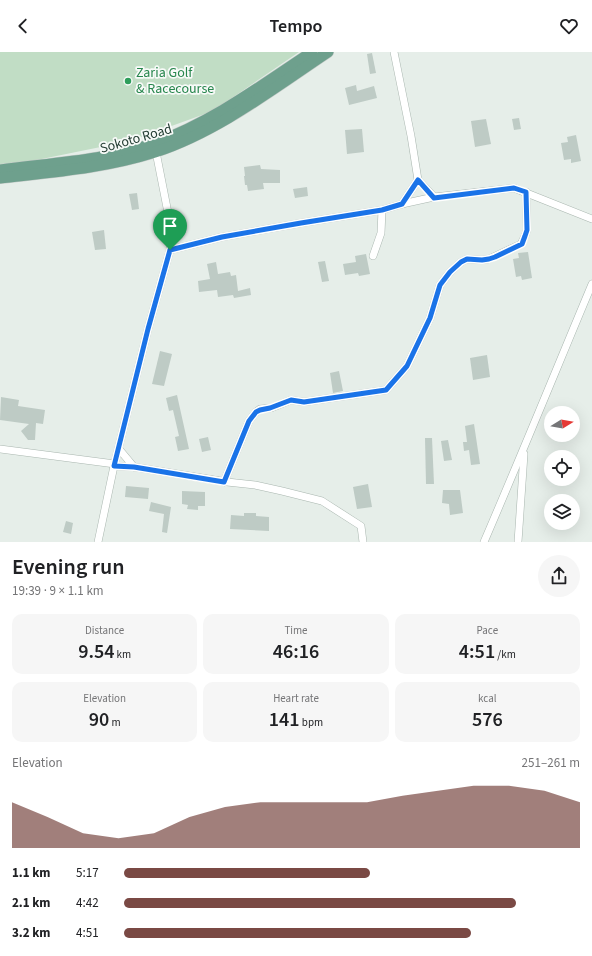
<!DOCTYPE html>
<meta charset="utf-8">
<style>
:root{--surface:#fff;--page:#f6f6f6;--text:#202124;--muted:#757577;--accent:#7a4944}
body{margin:0;font-family:"Source Sans 3",sans-serif;background:var(--page);color:var(--text);height:100vh;display:flex;flex-direction:column;font-size:15px;white-space:nowrap}
*{box-sizing:border-box;margin:0}
p{font-size:13px;color:var(--muted)}
.icon{flex:none;width:22px;height:22px;fill:none;stroke:currentColor;stroke-width:2;stroke-linecap:round;stroke-linejoin:round}
.map{position:relative;height:490px;overflow:hidden}
.panel{display:flex;flex-direction:column;background:var(--surface);flex:1}
.panel>*{flex:none}
.needle{width:26px;rotate:79deg}
.buttons{position:absolute;left:544px;top:354px;display:grid;gap:8px}
.buttons a{display:grid;place-items:center;width:36px;height:36px;border-radius:50%;background:var(--surface);box-shadow:0 4px 16px #0002;font-size:20px}
.pin{position:absolute;display:grid;place-items:center;width:34px;height:34px;color:#fff;margin:-41px -17px;border-radius:50% 50% 50% 0;rotate:-45deg;box-shadow:0 0 4px #0007}
.pin .icon{rotate:45deg}
.round{display:grid;place-items:center;flex:none;width:42px;height:42px;border-radius:21px;background:var(--page)}
.overview{display:flex;align-items:center;justify-content:space-between;height:68px;padding:0 12px}
h1{font-size:22px;font-weight:600;line-height:30px}
.metrics{display:grid;grid-template-columns:repeat(3,1fr);gap:6px;height:68px;padding:4px 12px}
.metrics div{display:grid;align-content:center;border-radius:10px;background:var(--page);text-align:center}
.metrics b{font-size:20px;font-weight:600}
.metrics small{font-size:11px;font-weight:400}
.metrics p{font-size:11px}
.chart{height:112px;padding:8px 12px}
.chart p{display:flex;justify-content:space-between}
.chart svg{width:100%;height:72px;margin-top:4px;fill:var(--accent);opacity:.7}
ul{padding:0 12px;list-style:none;font-size:13px}
li{display:grid;grid-template-columns:64px 48px 1fr;align-items:center;height:30px}
li i{height:10px;border-radius:5px;background:var(--accent)}
header{display:flex;justify-content:space-between;align-items:center;height:52px;padding:0 12px;background:var(--surface);font-size:18px;font-weight:600}
.map>svg:first-child{display:block}
.green{fill:#c1ddc5}
.building{fill:#becbc5}
.lines{fill:none;stroke-linecap:round;stroke-linejoin:round}
.minor-casing{stroke:#a9b6af;stroke-width:8}
.primary-casing{stroke:#c2c9c6;stroke-width:12}
.minor{stroke:#fff;stroke-width:7}
.primary{stroke:#6ea08d;stroke-width:11}
.route-casing{stroke:#fff;stroke-width:8}
.route{stroke:#1a73e8;stroke-width:5}
.leisure-dot{fill:#2e9e5b;stroke:#f7faf8;stroke-width:1.5}
.labels{text-anchor:middle;dominant-baseline:central;stroke-width:3.5;stroke-linejoin:round;paint-order:stroke}
.leisure-label{font-size:14px;fill:#27864d;stroke:#f7faf8;text-anchor:start}
.street-label{font-size:14px;fill:#263f35;stroke:#f7faf8}
</style>
<header><svg class="icon" aria-label="back" viewBox="0 0 24 24"><path d="M15 5l-7 7 7 7"/></svg>Tempo<svg class="icon" aria-label="heart" viewBox="0 0 24 24"><path d="M12 20l-8-8c-3-5 5-10 8-4 3-6 11-1 8 4z"/></svg></header>
<div class="map">
<svg width="592" height="490" viewBox="0 0 592 490">
<rect width="100%" height="100%" fill="#e6eee9"/>
<polygon class="green" points="0,0 299,0 213,59 130,89 27,110 0,112"/>
<g class="building">
<polygon points="372,1 376,21 370,22 367,2"/>
<polygon points="356,33 357,39 374,34 377,46 349,53 345,36"/>
<polygon points="519,66 521,77 514,78 512,67"/>
<polygon points="486,67 491,92 475,95 471,69"/>
<polygon points="362,77 364,100 347,102 345,78"/>
<polygon points="576,83 581,109 571,111 571,107 564,108 561,91 568,90 567,85"/>
<polygon points="260,113 261,117 280,118 280,131 263,131 264,137 248,139 247,133 245,133 244,124 245,124 244,115"/>
<polygon points="307,135 308,144 295,146 293,137"/>
<polygon points="137,141 139,157 132,158 129,142"/>
<polygon points="104,178 106,197 95,198 92,180"/>
<polygon points="528,200 532,226 522,228 521,224 516,225 513,207 519,206 518,201"/>
<polygon points="366,202 370,222 359,224 358,221 345,223 343,212 356,210 355,204"/>
<polygon points="325,209 329,229 322,230 318,210"/>
<polygon points="216,210 218,222 230,220 231,224 236,223 238,239 250,236 251,243 234,246 233,243 218,245 217,238 199,240 198,229 210,227 207,212"/>
<polygon points="160,299 172,302 164,334 152,332"/>
<polygon points="487,303 490,325 473,328 470,306"/>
<polygon points="339,319 343,339 333,341 330,321"/>
<polygon points="177,343 189,397 178,399 175,385 179,384 173,358 169,359 166,346"/>
<polygon points="1,345 19,348 18,354 45,358 43,372 36,371 35,388 28,388 21,379 29,372 0,368"/>
<polygon points="474,372 480,412 471,413 469,398 464,399 463,390 467,390 465,374"/>
<polygon points="208,385 211,398 202,400 199,387"/>
<polygon points="425,386 432,386 434,432 426,432"/>
<polygon points="448,388 452,408 444,409 441,389"/>
<polygon points="368,432 372,455 357,457 353,435"/>
<polygon points="126,434 149,436 148,447 125,445"/>
<polygon points="443,438 460,438 463,461 450,463 449,452 442,451"/>
<polygon points="182,439 205,440 205,454 198,454 198,458 187,457 188,453 182,452"/>
<polygon points="151,450 171,455 167,481 162,480 164,462 149,459"/>
<polygon points="244,461 256,461 256,464 269,465 269,479 230,477 231,463 244,464"/>
<polygon points="66,469 73,471 71,482 63,480"/>
</g>
<g class="lines">
<g class="minor-casing">
<g id="minor">
<polyline points="394,0 411,84 418,128 434,145"/>
<polyline points="402,152 418,128"/>
<polyline points="170,198 222,185 301,171 382,158 402,152 434,145 514,136 592,167"/>
<polyline points="373,204 381,181 382,158"/>
<polyline points="0,397 115,412"/>
<polyline points="119,397 134,415"/>
<polyline points="114,414 134,415 227,430 255,433 282,439 322,449 361,474 363,490"/>
<polyline points="224,430 249,369 256,360 260,357 271,356 291,348 304,350 386,338 407,314 430,266 440,233 450,220 461,210 467,207 482,208 489,207 521,192 525,184 527,178 526,140"/>
<polyline points="98,490 114,414 148,277 170,198 171,176 156,100"/>
<path d="M484,490c37,-86 72,-172 108,-258"/>
<polyline points="518,490 524,402"/>
</g>
</g>
<g class="primary-casing">
<g id="primary">
<path d="M0,118c52,-7 106,-9 155,-27 58,-21 107,-58 157,-91"/>
<path d="M0,126c52,-6 105,-10 155,-26 62,-20 119,-64 173,-100"/>
</g>
</g>
<use href="#minor" class="minor"/>
<use href="#primary" class="primary"/>
</g>
<g class="lines">
<g class="route-casing">
<polygon id="route" points="418,128 434,146 514,136 526,140 527,178 525,184 522,192 495,205 489,207 482,208 467,207 461,210 450,220 440,233 430,266 407,314 386,338 304,350 291,348 270,356 260,358 256,360 249,369 224,430 134,415 114,414 148,277 170,198 222,185 301,171 382,158 402,152"/>
</g>
<use href="#route" class="route"/>
</g>
<circle class="leisure-dot" cx="128" cy="29" r="4"/>
<g class="labels">
<g class="leisure-label">
<text x="136" y="21">Zaria Golf<tspan x="136" dy="16">&amp; Racecourse</tspan></text>
</g>
<g class="street-label">
<text transform="translate(136 87) rotate(-16)">Sokoto Road</text>
</g>
</g>
</svg>
<div class="buttons">
<a><svg class="needle" viewBox="-14 -14 28 28"><path d="M0-13l5 13h-10z" fill="#e53935"/><path d="M0 13l5-13h-10z" fill="#757577"/></svg></a>
<a><svg class="icon" aria-label="locate" viewBox="0 0 24 24"><circle cx="12" cy="12" r="6"/><path d="M12 2v4M12 18v4M2 12h4M18 12h4"/></svg></a>
<a><svg class="icon" aria-label="layers" viewBox="0 0 24 24"><path d="M12 4l9 5-9 5-9-5zM3 14l9 5 9-5"/></svg></a>
</div>
<div class="pin" style="left:170px;top:198px;background:#1e9e55"><svg class="icon" aria-label="arrive" viewBox="0 0 24 24"><path d="M6 21V4h12l-3 4 3 4H6"/></svg></div>
</div>
<section class="panel">
<div class="overview"><div><h1>Evening run</h1><p>19:39 · 9 × 1.1 km</p></div><a class="round"><svg class="icon" aria-label="share" viewBox="0 0 24 24"><path d="M12 15V3M7 8l5-5 5 5M5 13v7h14v-7"/></svg></a></div>
<div class="metrics">
<div><p>Distance</p><b>9.54<small> km</small></b></div>
<div><p>Time</p><b>46:16</b></div>
<div><p>Pace</p><b>4:51<small> /km</small></b></div>
</div>
<div class="metrics">
<div><p>Elevation</p><b>90<small> m</small></b></div>
<div><p>Heart rate</p><b>141<small> bpm</small></b></div>
<div><p>kcal</p><b>576</b></div>
</div>
<div class="chart"><p><span>Elevation</span>251–261 m</p>
<svg viewBox="0 0 160 44" preserveAspectRatio="none"><path d="M0 44V16L10 25L20 35L30 38L40 35L50 25L60 19L70 16L80 16L90 16L100 16L110 12L120 9L130 6L140 6L150 9L160 16V44z"/></svg>
</div>
<ul>
<li><b>1.1 km</b>5:17<i style="width:54%"></i></li>
<li><b>2.1 km</b>4:42<i style="width:86%"></i></li>
<li><b>3.2 km</b>4:51<i style="width:76%"></i></li>
</ul>
</section>
